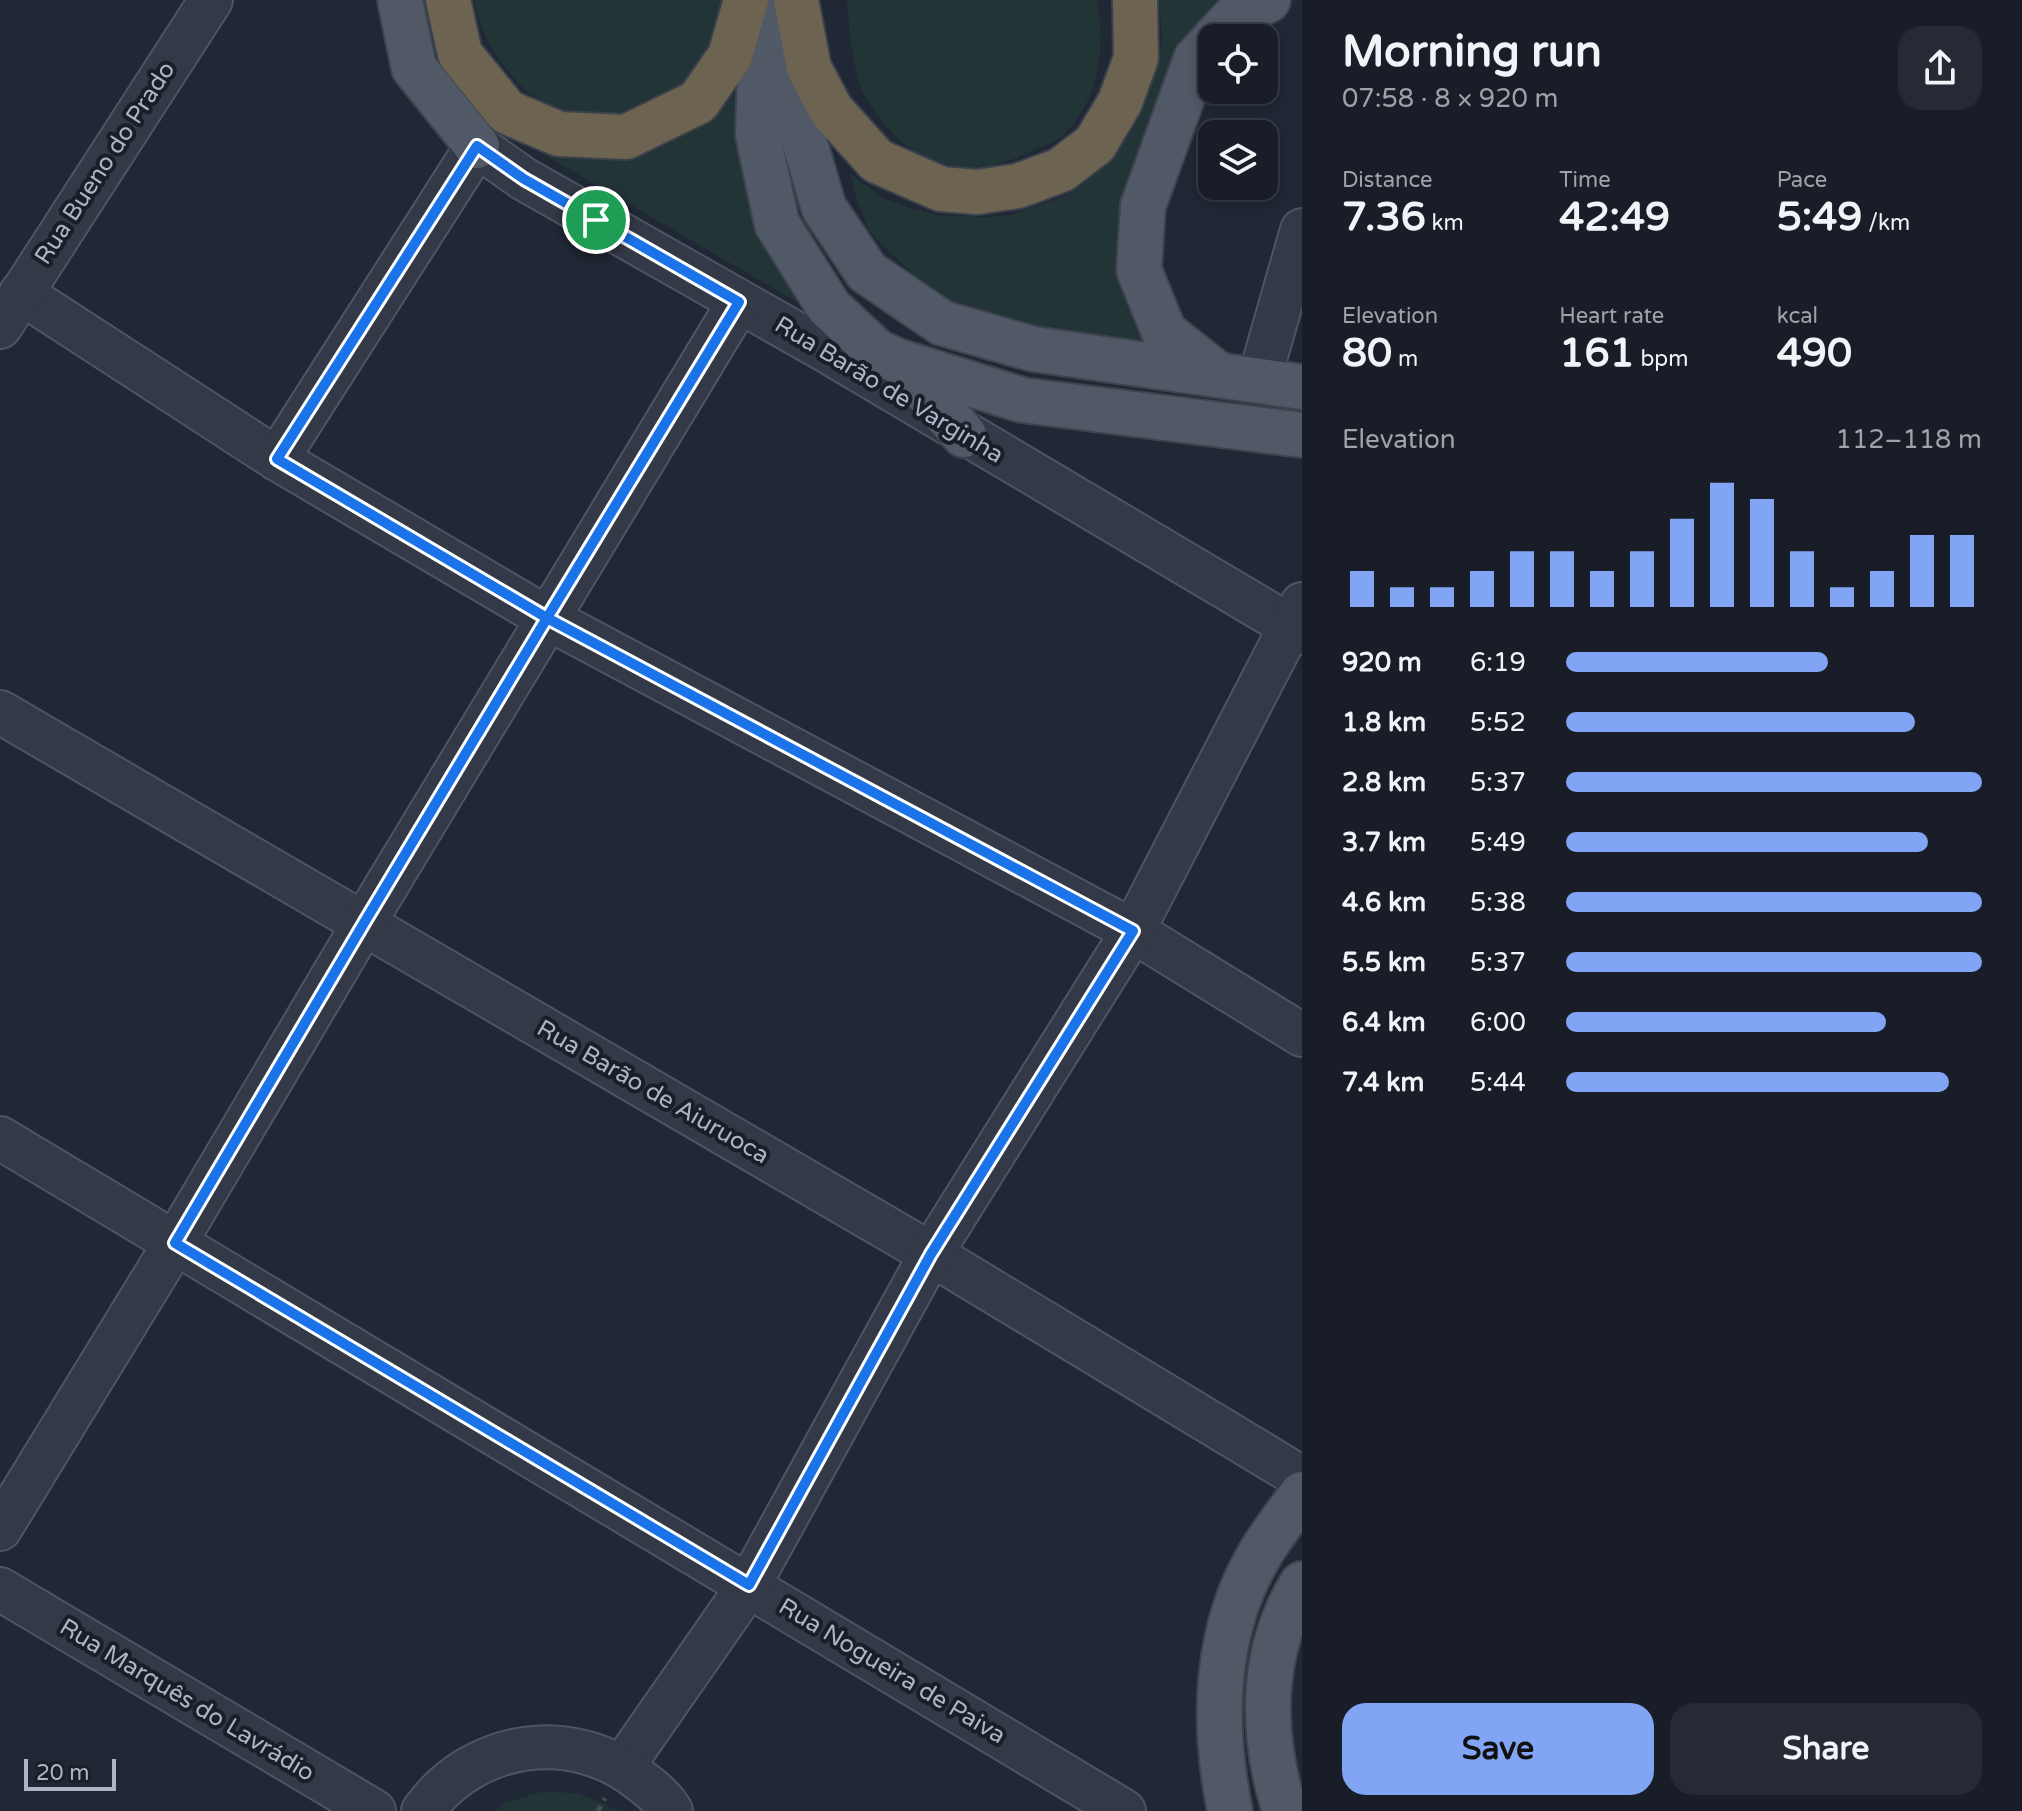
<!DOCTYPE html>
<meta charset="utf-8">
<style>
:root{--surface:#181d28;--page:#252a34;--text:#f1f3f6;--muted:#9fa2a8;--line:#363b45;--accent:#81a5f4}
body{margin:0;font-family:"Varela Round",sans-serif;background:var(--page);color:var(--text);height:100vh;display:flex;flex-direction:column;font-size:30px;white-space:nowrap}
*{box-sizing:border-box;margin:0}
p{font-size:26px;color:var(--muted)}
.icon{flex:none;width:44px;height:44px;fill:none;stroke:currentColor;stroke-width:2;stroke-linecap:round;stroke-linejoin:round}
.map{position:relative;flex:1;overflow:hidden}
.details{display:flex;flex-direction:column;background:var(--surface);width:720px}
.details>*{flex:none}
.fabs{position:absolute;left:1198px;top:24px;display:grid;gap:16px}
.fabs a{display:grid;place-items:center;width:80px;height:80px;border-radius:16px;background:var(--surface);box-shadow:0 4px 12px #0003,0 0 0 2px var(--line);font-size:40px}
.scale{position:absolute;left:24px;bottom:20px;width:92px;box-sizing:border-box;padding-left:8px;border:4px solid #adb4c3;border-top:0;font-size:22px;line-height:28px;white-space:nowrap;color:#adb4c3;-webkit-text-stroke:6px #191f2a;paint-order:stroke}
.pin{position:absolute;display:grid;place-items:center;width:68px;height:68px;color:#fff;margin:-34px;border:4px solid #fff;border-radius:50%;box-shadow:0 2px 8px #0007}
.round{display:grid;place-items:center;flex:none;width:84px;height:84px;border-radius:24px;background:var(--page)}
.head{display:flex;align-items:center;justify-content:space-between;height:136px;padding:0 40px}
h1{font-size:44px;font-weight:700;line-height:60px}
.stats{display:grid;grid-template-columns:repeat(3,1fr);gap:12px;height:136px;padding:8px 40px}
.stats div{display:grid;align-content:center}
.stats b{font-size:40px;font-weight:700}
.stats small{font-size:22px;font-weight:400}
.stats p{font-size:22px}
.chart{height:224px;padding:16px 40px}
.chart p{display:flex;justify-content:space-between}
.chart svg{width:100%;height:144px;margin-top:8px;stroke:var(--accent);stroke-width:6}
.primary-button{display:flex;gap:16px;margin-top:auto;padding:16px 40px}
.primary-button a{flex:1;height:92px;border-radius:24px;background:var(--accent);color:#111;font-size:32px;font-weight:700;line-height:92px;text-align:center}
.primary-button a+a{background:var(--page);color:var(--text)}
ul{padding:0 40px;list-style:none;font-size:26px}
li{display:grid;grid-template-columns:128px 96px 1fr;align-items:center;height:60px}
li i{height:20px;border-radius:10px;background:var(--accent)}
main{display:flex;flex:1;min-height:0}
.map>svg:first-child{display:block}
.green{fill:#233437}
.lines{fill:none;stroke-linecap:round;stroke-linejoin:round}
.minor-casing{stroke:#4e5461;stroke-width:46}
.major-casing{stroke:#3d434f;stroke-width:48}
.highway-casing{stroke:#3b414d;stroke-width:48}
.path{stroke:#3f5054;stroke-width:5;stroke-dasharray:6 6;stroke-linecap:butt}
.minor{stroke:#333946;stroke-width:42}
.major{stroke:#515866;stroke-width:44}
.highway{stroke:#6c6350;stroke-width:44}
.route-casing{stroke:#fff;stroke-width:16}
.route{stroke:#1a73e8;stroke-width:10}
.labels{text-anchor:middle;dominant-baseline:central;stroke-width:8;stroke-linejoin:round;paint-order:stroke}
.street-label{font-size:24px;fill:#adb4c3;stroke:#191f2a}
</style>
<main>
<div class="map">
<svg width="1302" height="1811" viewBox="0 0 1302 1811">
<rect width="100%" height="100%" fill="#202735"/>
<g class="green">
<path d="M474,0h252l-15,66 -72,53c-22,-2 -47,-1 -69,-6 -49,-10 -88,-67 -96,-113z"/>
<path d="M847,0h250c9,45 2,104 -35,136 -8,6 -19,10 -28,14 -58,29 -111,24 -152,-29 -7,-9 -15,-20 -20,-31 -9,-19 -14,-68 -15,-90z"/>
<polygon points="1159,0 1221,0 1196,27 1165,104 1149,117 1141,152 1148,339 1078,341 976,314 946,298 918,279 869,231 856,198 851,174 883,198 910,208 938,215 986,217 1011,215 1065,196 1090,179 1113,156 1129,135 1155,69 1162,41"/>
<path d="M736,92l1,33 77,187 -271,-158c79,13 138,-5 193,-62z"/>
<polygon points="541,1792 579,1793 619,1811 495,1811 504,1803"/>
</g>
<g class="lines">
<g class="minor-casing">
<g id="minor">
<polyline points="21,293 277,459 547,618 1133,931 1302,1035"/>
<polyline points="0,327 211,0"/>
<polyline points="1259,380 1302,230"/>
<polyline points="277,459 477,146 524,179 825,350 1302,633"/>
<polyline points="0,712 931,1254 1302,1478"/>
<polyline points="0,1138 1124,1811"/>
<polyline points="0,1529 175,1243 364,923 739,302"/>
<polyline points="0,1589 374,1811"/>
<polyline points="623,1766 749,1585 931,1254 1133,931 1302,604"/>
<path d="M423,1811c51,-71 150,-85 218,-30 12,9 22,17 30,30"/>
</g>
</g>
<g class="major-casing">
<g id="major">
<polyline points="400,0 414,68 477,146"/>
<polyline points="762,0 758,135 777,224 829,307 877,352 900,362 1022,400 1302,435"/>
<polyline points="792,36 801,130 824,208 867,272 942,323 1033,349 1302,387"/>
<polyline points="1215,38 1234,18 1268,0"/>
<polyline points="1212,42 1196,59 1143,206 1139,270 1164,332 1216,373"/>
<polyline points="900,362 964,435"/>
<path d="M1230,1811c-18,-88 -16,-184 33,-262 12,-19 26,-37 39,-55"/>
<path d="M1285,1811c-24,-75 -26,-158 17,-227"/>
</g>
</g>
<g class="highway-casing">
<g id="highway">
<polyline points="448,0 460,54 507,112 559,134 626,137 698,102 730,56 746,0"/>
<polyline points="796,0 809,68 831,110 877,161 941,189 977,192 1018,186 1061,170 1095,144 1120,102 1136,58 1135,0"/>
</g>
</g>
<polyline class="path" points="598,1811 605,1798"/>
<use href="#minor" class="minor"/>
<use href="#major" class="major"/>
<use href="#highway" class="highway"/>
</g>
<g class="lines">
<g class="route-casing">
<polyline id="route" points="596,220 524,179 477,146 277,459 547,618 364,923 175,1243 749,1585 931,1254 1133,931 547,618 739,302 596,220"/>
</g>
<use href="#route" class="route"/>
</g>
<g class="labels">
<g class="street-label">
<text transform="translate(105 163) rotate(-57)">Rua Bueno do Prado</text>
<text transform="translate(889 390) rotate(31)">Rua Barão de Varginha</text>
<text transform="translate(653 1092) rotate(30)">Rua Barão de Aiuruoca</text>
<text transform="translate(892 1671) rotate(31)">Rua Nogueira de Paiva</text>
<text transform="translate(187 1700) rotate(31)">Rua Marquês do Lavrádio</text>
</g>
</g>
</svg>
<div class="fabs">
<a><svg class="icon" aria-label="locate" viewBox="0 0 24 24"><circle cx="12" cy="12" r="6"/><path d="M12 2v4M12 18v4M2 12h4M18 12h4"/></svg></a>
<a><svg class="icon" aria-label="layers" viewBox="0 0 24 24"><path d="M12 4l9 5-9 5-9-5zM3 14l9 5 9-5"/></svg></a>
</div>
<div class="scale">20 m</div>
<div class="pin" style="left:596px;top:220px;background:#1e9e55"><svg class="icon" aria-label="arrive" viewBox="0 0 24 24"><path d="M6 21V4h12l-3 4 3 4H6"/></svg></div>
</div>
<section class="details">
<div class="head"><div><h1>Morning run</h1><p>07:58 · 8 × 920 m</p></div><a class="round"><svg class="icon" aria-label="share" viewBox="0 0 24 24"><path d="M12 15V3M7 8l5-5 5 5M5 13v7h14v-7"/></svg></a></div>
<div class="stats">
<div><p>Distance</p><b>7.36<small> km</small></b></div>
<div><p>Time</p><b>42:49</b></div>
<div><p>Pace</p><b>5:49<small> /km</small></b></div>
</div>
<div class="stats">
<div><p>Elevation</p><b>80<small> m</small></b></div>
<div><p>Heart rate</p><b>161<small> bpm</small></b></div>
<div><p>kcal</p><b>490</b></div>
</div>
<div class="chart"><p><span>Elevation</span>112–118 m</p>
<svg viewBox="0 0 160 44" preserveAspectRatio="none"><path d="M5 44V33M15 44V38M25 44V38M35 44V33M45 44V27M55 44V27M65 44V33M75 44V27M85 44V17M95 44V6M105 44V11M115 44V27M125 44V38M135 44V33M145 44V22M155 44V22"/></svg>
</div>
<ul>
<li><b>920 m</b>6:19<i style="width:63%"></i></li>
<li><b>1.8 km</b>5:52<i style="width:84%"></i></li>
<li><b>2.8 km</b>5:37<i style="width:100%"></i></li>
<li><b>3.7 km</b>5:49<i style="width:87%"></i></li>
<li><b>4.6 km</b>5:38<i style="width:100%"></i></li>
<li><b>5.5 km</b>5:37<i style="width:100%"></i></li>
<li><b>6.4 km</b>6:00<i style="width:77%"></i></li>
<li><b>7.4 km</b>5:44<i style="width:92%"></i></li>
</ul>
<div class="primary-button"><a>Save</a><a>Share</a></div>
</section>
</main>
